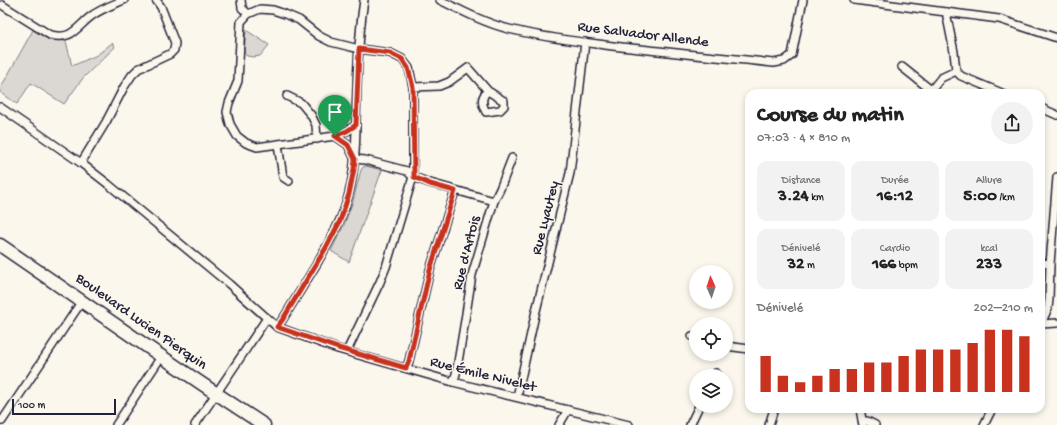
<!DOCTYPE html>
<html lang="fr">
<meta charset="utf-8">
<style>
:root{--surface:#fff;--page:#f2f2f2;--text:#222;--muted:#767676;--accent:#c8321e}
body{margin:0;font-family:"Gochi Hand",sans-serif;background:var(--page);color:var(--text);height:100vh;display:flex;flex-direction:column;font-size:15px;white-space:nowrap}
*{box-sizing:border-box;margin:0}
p{font-size:13px;color:var(--muted)}
.icon{flex:none;width:22px;height:22px;fill:none;stroke:currentColor;stroke-width:2;stroke-linecap:round;stroke-linejoin:round}
.map{position:relative;flex:1;overflow:hidden}
.drawer{position:absolute;left:745px;top:89px;width:300px;height:324px;display:flex;flex-direction:column;background:var(--surface);border-radius:12px;box-shadow:0 2px 6px #0003}
.drawer>*{flex:none}
.needle{width:26px;rotate:357deg}
.buttons{position:absolute;left:689px;top:265px;display:grid;gap:8px}
.buttons a{display:grid;place-items:center;width:44px;height:44px;border-radius:50%;background:var(--surface);box-shadow:0 2px 6px #0003;font-size:20px}
.scale{position:absolute;left:12px;bottom:10px;width:104px;box-sizing:border-box;padding-left:4px;border:2px solid #22223b;border-top:0;font-size:11px;line-height:14px;white-space:nowrap;color:#22223b;-webkit-text-stroke:3px #fbf7ec;paint-order:stroke}
.pin{position:absolute;display:grid;place-items:center;width:34px;height:34px;color:#fff;margin:-41px -17px;border-radius:50% 50% 50% 0;rotate:-45deg;box-shadow:0 0 4px #0007}
.pin .icon{rotate:45deg}
.round{display:grid;place-items:center;flex:none;width:42px;height:42px;border-radius:21px;background:var(--page)}
.head{display:flex;align-items:center;justify-content:space-between;height:68px;padding:0 12px}
h1{font-size:22px;font-weight:800;line-height:30px}
.stats{display:grid;grid-template-columns:repeat(3,1fr);gap:6px;height:68px;padding:4px 12px}
.stats div{display:grid;align-content:center;border-radius:10px;background:var(--page);text-align:center}
.stats b{font-size:17px;font-weight:800}
.stats small{font-size:11px;font-weight:400}
.stats p{font-size:11px}
.chart{height:112px;padding:8px 12px}
.chart p{display:flex;justify-content:space-between}
.chart svg{width:100%;height:72px;margin-top:4px;stroke:var(--accent);stroke-width:6}
.map>svg:first-child{display:block}
.green{fill:#dbd8d3;stroke:#7e7d87}
.lines{fill:none;stroke-linecap:round;stroke-linejoin:round}
.street-casing{stroke:#22223b;stroke-width:10}
.primary-casing{stroke:#22223b;stroke-width:15}
.street{stroke:#fbf7ec;stroke-width:7}
.primary{stroke:#fbf7ec;stroke-width:12}
.route-casing{stroke:#fff;stroke-width:8}
.route{stroke:#c8321e;stroke-width:5}
.labels{text-anchor:middle;dominant-baseline:central;stroke-width:3;stroke-linejoin:round;paint-order:stroke}
.street-label{font-size:15px;fill:#22223b;stroke:#fbf7ec}
</style>
<div class="map">
<svg width="1057" height="425" viewBox="0 0 1057 425">
<rect width="100%" height="100%" fill="#fbf7ec"/>
<filter id="ink" filterUnits="userSpaceOnUse"><feTurbulence type="fractalNoise" baseFrequency=".025" numOctaves="2"/><feDisplacementMap in="SourceGraphic" scale="8" xChannelSelector="R" yChannelSelector="G"/><feConvolveMatrix kernelMatrix="1 2 1 2 8 2 1 2 1" color-interpolation-filters="sRGB"/></filter>
<g filter="url(#ink)">
<g class="green">
<polygon points="33,30 49,40 66,41 72,66 97,55 112,43 115,47 83,78 64,104 31,83 17,104 0,92 0,89"/>
<polygon points="246,30 269,45 260,56 253,57 247,56 244,53"/>
<polygon points="366,166 382,170 349,262 331,251 344,225 353,201 361,170 363,167"/>
</g>
<g class="lines">
<g class="street-casing">
<g id="street">
<polyline points="241,0 242,8 248,14"/>
<path d="M440,0c22,11 45,23 69,29 31,8 65,12 96,16 56,7 113,12 169,18l10,-2 8,-6 11,-55"/>
<polyline points="854,0 999,19 1057,38"/>
<path d="M2,5l48,30c22,5 25,-6 40,-18 10,-8 22,-12 34,-17"/>
<polyline points="947,12 947,17 954,52 956,71"/>
<polyline points="902,67 931,90"/>
<polyline points="956,71 961,76 1002,93"/>
<path d="M413,87l26,-1 10,-4 19,-14 20,23c-8,6 -6,14 -2,21l14,-2 4,-4v-5l-16,-10"/>
<polyline points="929,93 941,78 956,71"/>
<polyline points="287,96 301,103 311,115 316,125 317,139"/>
<polyline points="0,107 81,163 108,184 229,284 277,327 338,349 453,382 629,425"/>
<polyline points="1041,108 1057,115"/>
<polyline points="335,136 347,131 356,125"/>
<polyline points="278,145 283,177 289,181"/>
<polyline points="81,163 106,122 124,87 132,75 138,69 170,54 174,50 175,43 161,7 156,0"/>
<polyline points="1041,263 1050,264"/>
<polyline points="1041,324 1048,308 1049,299 1050,264 1057,177"/>
<polyline points="1041,324 1057,323"/>
<path d="M277,327l6,-8c11,-18 22,-36 33,-54 13,-23 27,-46 33,-72 6,-23 7,-47 7,-72 1,-40 2,-81 8,-121"/>
<polyline points="692,336 696,337"/>
<polyline points="726,346 749,349"/>
<polyline points="347,351 380,282 386,267 413,177 413,87 409,68 402,59 390,53 359,49 331,42 319,36 299,20 285,14 273,10 260,9 248,14 241,22 238,81 229,103 227,112 230,124 237,136 246,143 257,147 335,136 348,145 355,159 365,160 407,171 413,177 430,183 494,201"/>
<polyline points="406,368 409,361 430,270 455,191"/>
<polyline points="714,376 716,373"/>
<polyline points="453,382 456,374 465,320 472,275 494,201 500,189 512,158"/>
<polyline points="517,397 535,315 570,173 585,42"/>
<polyline points="860,409 863,425"/>
<polyline points="2,421 82,301"/>
<polyline points="862,421 867,421 875,425"/>
<polyline points="116,425 161,357"/>
<polyline points="195,425 267,318"/>
<polyline points="559,425 568,410"/>
<polyline points="690,425 699,406"/>
<polyline points="769,425 774,409"/>
<polyline points="984,425 992,409"/>
</g>
</g>
<g class="primary-casing">
<path id="primary" d="M0,245c88,60 174,122 264,180"/>
</g>
<use href="#street" class="street"/>
<use href="#primary" class="primary"/>
</g>
</g>
<g class="lines" filter="url(#ink)">
<g class="route-casing">
<polygon id="route" points="359,49 390,53 402,59 408,68 413,87 414,177 430,184 455,191 430,270 409,361 406,368 338,348 277,327 283,319 327,246 340,221 349,194 354,169 355,159 348,145 335,136 347,131 356,125"/>
</g>
<use href="#route" class="route"/>
</g>
<g class="labels">
<g class="street-label">
<text transform="translate(643 35) rotate(7)">Rue Salvador Allende</text>
<text transform="translate(546 218) rotate(-76)">Rue Lyautey</text>
<text transform="translate(467 253) rotate(-76)">Rue d'Artois</text>
<text transform="translate(141 322) rotate(35)">Boulevard Lucien Pierquin</text>
<text transform="translate(483 375) rotate(14)">Rue Émile Nivelet</text>
</g>
</g>
</svg>
<div class="buttons">
<a><svg class="needle" viewBox="-14 -14 28 28"><path d="M0-13l5 13h-10z" fill="#e53935"/><path d="M0 13l5-13h-10z" fill="#767676"/></svg></a>
<a><svg class="icon" aria-label="locate" viewBox="0 0 24 24"><circle cx="12" cy="12" r="6"/><path d="M12 2v4M12 18v4M2 12h4M18 12h4"/></svg></a>
<a><svg class="icon" aria-label="layers" viewBox="0 0 24 24"><path d="M12 4l9 5-9 5-9-5zM3 14l9 5 9-5"/></svg></a>
</div>
<div class="scale">100 m</div>
<div class="pin" style="left:335px;top:136px;background:#1e9e55"><svg class="icon" aria-label="arrive" viewBox="0 0 24 24"><path d="M6 21V4h12l-3 4 3 4H6"/></svg></div>
<section class="drawer">
<div class="head"><div><h1>Course du matin</h1><p>07:03 · 4 × 810 m</p></div><a class="round"><svg class="icon" aria-label="share" viewBox="0 0 24 24"><path d="M12 15V3M7 8l5-5 5 5M5 13v7h14v-7"/></svg></a></div>
<div class="stats">
<div><p>Distance</p><b>3.24<small> km</small></b></div>
<div><p>Durée</p><b>16:12</b></div>
<div><p>Allure</p><b>5:00<small> /km</small></b></div>
</div>
<div class="stats">
<div><p>Dénivelé</p><b>32<small> m</small></b></div>
<div><p>Cardio</p><b>166<small> bpm</small></b></div>
<div><p>kcal</p><b>233</b></div>
</div>
<div class="chart"><p><span>Dénivelé</span>202–210 m</p>
<svg viewBox="0 0 160 44" preserveAspectRatio="none"><path d="M5 44V22M15 44V34M25 44V38M35 44V34M45 44V30M55 44V30M65 44V26M75 44V26M85 44V22M95 44V18M105 44V18M115 44V18M125 44V14M135 44V6M145 44V6M155 44V10"/></svg>
</div>
</section>
</div>
